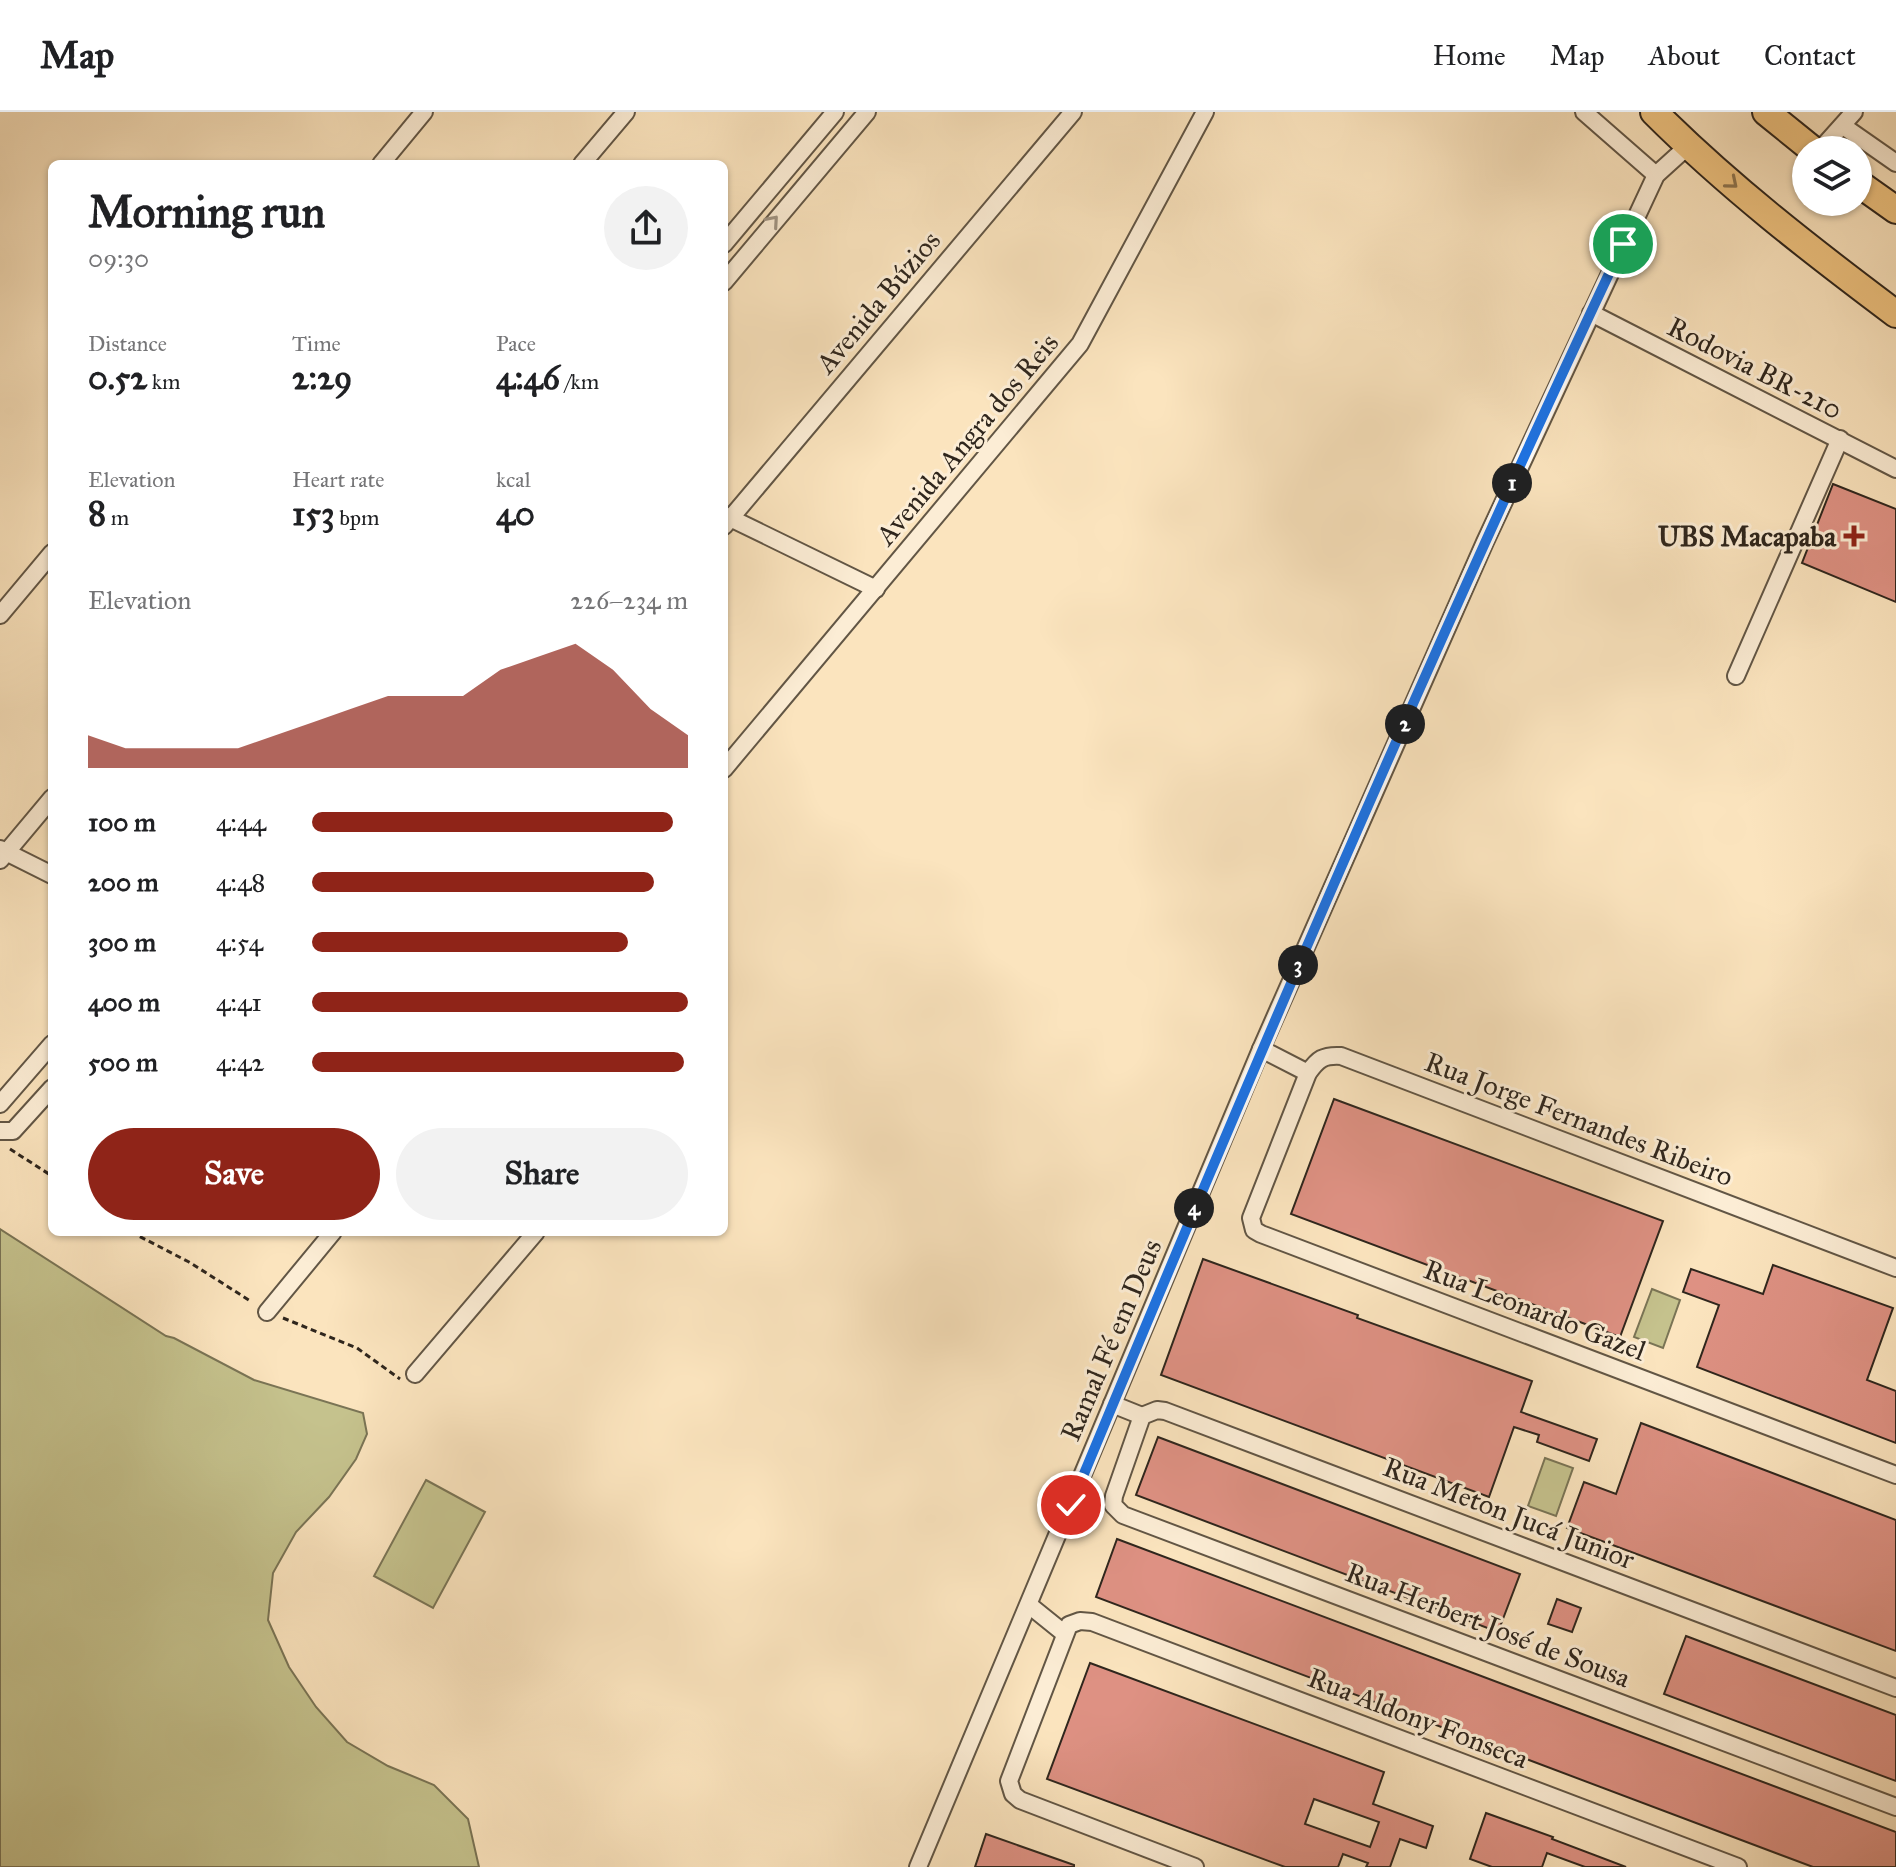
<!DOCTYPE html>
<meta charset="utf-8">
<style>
:root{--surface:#fff;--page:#f2f2f2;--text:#202124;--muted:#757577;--line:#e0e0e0;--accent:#8f2418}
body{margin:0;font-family:"IM FELL Great Primer",serif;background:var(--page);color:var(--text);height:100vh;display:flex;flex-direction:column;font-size:30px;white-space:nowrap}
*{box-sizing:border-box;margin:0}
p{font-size:26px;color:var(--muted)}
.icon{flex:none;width:44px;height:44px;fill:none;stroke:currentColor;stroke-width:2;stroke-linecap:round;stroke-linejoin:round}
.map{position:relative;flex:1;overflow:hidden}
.side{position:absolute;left:48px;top:48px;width:680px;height:1076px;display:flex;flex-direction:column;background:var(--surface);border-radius:12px;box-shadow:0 2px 6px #0004}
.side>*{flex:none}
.buttons{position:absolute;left:1792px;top:24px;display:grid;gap:16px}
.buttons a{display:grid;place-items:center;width:80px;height:80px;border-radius:50%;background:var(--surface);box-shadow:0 2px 6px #0004;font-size:40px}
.pin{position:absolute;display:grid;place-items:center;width:68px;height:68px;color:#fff;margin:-34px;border:4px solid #fff;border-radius:50%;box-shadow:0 2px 8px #0007}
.km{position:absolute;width:40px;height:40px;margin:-20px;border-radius:50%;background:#222;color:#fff;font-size:22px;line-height:40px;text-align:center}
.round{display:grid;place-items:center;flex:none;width:84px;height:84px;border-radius:42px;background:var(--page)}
.overview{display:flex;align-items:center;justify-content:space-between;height:136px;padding:0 40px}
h1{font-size:44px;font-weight:800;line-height:60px}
.figures{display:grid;grid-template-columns:repeat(3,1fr);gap:12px;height:136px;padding:8px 40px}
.figures div{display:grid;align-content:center}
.figures b{font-size:34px;font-weight:800}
.figures small{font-size:22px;font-weight:400}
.figures p{font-size:22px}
.chart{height:224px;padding:16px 40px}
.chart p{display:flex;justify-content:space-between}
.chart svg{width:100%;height:144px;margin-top:8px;fill:var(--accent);opacity:.7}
.primary-button{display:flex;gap:16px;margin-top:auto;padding:16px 40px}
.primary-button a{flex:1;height:92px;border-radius:48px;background:var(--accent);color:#fff;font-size:32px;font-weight:800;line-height:92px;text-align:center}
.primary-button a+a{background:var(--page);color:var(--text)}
ul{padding:0 40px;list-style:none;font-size:26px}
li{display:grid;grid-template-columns:128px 96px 1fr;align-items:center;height:60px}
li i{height:20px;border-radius:10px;background:var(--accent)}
header{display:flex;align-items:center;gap:48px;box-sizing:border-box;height:112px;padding:0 40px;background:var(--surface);border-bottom:2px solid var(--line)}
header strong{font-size:38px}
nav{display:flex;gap:44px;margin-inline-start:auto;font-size:28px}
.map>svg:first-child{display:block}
.green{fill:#c5c28d;stroke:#7a7455;stroke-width:2}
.building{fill:#de9183;stroke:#2f261d;stroke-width:2;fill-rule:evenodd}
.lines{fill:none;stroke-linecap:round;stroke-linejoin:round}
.minor-casing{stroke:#625645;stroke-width:20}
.primary-casing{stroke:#2f261d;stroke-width:30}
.path{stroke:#2f261d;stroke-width:3;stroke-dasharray:6 4;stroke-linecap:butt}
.minor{stroke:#fcedd5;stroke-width:16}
.primary{stroke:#eec27f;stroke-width:26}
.oneway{stroke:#8e744e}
.oneway2{stroke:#a09382}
.route-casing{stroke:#fff;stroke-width:16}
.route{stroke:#1a73e8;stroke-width:10}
.poi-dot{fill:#8f2418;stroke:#fcedd5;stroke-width:3}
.labels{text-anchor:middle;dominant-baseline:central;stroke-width:6;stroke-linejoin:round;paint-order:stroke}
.street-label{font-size:28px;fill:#2f261d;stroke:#fcedd5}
.poi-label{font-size:28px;font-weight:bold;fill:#2f261d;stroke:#fcedd5;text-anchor:end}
</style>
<header>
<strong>Map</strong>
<nav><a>Home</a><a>Map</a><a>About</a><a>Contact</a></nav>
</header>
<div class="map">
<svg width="1896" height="1755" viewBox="0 0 1896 1755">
<rect width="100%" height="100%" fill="#fbe4be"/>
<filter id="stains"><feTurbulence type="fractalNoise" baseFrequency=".0025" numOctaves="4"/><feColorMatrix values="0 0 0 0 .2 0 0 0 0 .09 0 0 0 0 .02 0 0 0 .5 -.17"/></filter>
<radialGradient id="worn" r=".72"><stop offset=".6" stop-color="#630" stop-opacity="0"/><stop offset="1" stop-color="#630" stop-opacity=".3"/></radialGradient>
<g class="green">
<polygon points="0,1117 166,1224 174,1226 254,1268 363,1301 367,1322 356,1347 329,1385 296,1420 273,1461 268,1508 289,1555 316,1595 347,1630 388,1654 434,1673 468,1707 479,1755 0,1755"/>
<polygon points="1652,1177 1680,1188 1663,1236 1634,1225"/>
<polygon points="1545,1346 1573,1356 1556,1404 1528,1394"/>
<polygon points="426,1368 485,1400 433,1496 374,1464"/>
</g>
<g class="building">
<polygon points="1833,372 1896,397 1896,490 1802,451"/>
<polygon points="1334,987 1663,1109 1620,1225 1291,1102"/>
<polygon points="1203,1147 1358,1203 1357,1206 1532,1269 1521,1300 1597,1327 1589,1349 1537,1330 1539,1323 1514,1315 1489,1385 1161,1263"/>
<polygon points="1773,1153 1893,1196 1867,1268 1896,1279 1896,1331 1697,1255 1719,1193 1683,1180 1691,1157 1763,1182"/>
<polygon points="1641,1311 1896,1408 1896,1539 1567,1416 1584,1370 1616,1382"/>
<polygon points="1158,1325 1520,1462 1498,1520 1136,1383"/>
<polygon points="1117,1427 1896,1720 1896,1755 1813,1755 1096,1485"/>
<polygon points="1557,1487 1581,1496 1572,1520 1548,1512"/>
<polygon points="1686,1524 1896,1603 1896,1669 1664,1582"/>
<path d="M1090,1551l294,109 -11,32 60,22 -7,22 -26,-9 -10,28h-24l2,-4 -25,-9 -5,13h-53l-238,-88zM1314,1687l65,23 -9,25 -65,-23z"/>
<polygon points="1486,1701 1553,1725 1552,1727 1626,1755 1585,1755 1547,1741 1542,1755 1492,1755 1470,1747"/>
<polygon points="986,1722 1074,1753 1074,1755 975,1755"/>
</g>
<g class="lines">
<g class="minor-casing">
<g id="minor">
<polyline points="1584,0 1656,63"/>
<polyline points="1843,14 1896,51"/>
<polyline points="1820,38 1854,0"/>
<polyline points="381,52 424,0"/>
<polyline points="582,52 626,0"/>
<polyline points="724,132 835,0"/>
<polyline points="724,170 867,0"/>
<polyline points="1591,201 1896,357"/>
<polyline points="724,403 876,477"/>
<polyline points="724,414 1073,0"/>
<polyline points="0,503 52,441"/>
<polyline points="1736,564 1840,327"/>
<polyline points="724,657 1080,232 1205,0"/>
<polyline points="0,737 52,763"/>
<polyline points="0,748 52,686"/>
<polyline points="1261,937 1308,961"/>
<polyline points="0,992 52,932"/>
<polyline points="0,1019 13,1019 52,976"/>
<path d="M1896,1156l-555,-212c-18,-1 -23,3 -33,17l-57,145 3,12 7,4 635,241"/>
<polyline points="267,1200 333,1120"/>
<polyline points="415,1262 536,1120"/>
<polyline points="1112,1292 1142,1304"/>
<polyline points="1029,1493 1065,1522"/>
<polyline points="1896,1576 1165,1299 1157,1298 1142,1304 1114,1384 1113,1393 1123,1403 1896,1695"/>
<polyline points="918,1755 1261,937 1485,430 1656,63 1688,34"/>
<polyline points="1195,1755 1020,1688 1013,1682 1009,1669 1069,1513 1080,1509 1092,1510 1738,1755"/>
</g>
</g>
<g class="primary-casing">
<g id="primary">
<path d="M1654,0c74,74 158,139 242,202"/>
<polyline points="1766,0 1813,38"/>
<polyline points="1858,71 1896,98"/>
</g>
</g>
<g class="path">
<polyline points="10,1037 52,1064"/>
<polyline points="131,1120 189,1150 252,1190"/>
<polyline points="283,1206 357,1236 400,1267"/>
</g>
<use href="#minor" class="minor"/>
<use href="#primary" class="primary"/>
</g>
<defs><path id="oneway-chevron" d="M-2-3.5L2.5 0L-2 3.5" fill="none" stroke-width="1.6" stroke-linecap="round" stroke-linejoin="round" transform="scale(2)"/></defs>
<use class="oneway" href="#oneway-chevron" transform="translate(1732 71) rotate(40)"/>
<use class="oneway2" href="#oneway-chevron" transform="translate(773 109) rotate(-49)"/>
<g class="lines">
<g class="route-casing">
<path id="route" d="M1071,1393c176,-424 356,-846 552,-1261"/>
</g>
<use href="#route" class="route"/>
</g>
<path class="poi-dot" d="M1850 412h8v8h8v8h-8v8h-8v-8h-8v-8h8z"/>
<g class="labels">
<g class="street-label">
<text transform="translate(878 190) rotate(-50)">Avenida Búzios</text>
<text transform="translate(1755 256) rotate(27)">Rodovia BR-210</text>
<text transform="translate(967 327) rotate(-50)">Avenida Angra dos Reis</text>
<text transform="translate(1579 1007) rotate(21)">Rua Jorge Fernandes Ribeiro</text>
<text transform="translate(1535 1198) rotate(21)">Rua Leonardo Gazel</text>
<text transform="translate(1111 1228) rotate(-67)">Ramal Fé em Deus</text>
<text transform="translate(1509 1401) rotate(21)">Rua Meton Jucá Junior</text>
<text transform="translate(1488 1513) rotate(21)">Rua Herbert José de Sousa</text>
<text transform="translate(1418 1606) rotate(21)">Rua Aldony Fonseca</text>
</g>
<g class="poi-label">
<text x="1836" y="424">UBS Macapaba</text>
</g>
</g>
<rect width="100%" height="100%" filter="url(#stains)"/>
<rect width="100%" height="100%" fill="url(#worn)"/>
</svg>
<div class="buttons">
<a><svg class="icon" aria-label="layers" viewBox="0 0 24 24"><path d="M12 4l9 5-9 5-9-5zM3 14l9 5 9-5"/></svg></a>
</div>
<div class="pin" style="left:1623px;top:132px;background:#1e9e55"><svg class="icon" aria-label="arrive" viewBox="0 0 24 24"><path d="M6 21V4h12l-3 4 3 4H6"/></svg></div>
<div class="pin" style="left:1071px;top:1393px;background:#d93025"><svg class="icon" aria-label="check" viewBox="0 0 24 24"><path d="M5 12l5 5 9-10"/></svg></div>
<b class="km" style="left:1512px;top:371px">1</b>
<b class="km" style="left:1405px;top:612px">2</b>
<b class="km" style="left:1298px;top:853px">3</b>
<b class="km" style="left:1194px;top:1096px">4</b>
<section class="side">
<div class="overview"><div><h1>Morning run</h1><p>09:30</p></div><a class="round"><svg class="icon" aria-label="share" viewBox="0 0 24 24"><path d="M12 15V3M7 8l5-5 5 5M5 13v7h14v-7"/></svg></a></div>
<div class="figures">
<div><p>Distance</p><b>0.52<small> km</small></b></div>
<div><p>Time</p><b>2:29</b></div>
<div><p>Pace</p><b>4:46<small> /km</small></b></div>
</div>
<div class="figures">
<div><p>Elevation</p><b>8<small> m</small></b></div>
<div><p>Heart rate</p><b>153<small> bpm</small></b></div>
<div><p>kcal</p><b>40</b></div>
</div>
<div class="chart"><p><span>Elevation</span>226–234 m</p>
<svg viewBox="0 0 160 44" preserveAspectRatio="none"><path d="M0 44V34L10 38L20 38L30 38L40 38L50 34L60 30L70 26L80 22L90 22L100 22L110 14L120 10L130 6L140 14L150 26L160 34V44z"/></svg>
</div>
<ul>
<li><b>100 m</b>4:44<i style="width:96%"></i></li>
<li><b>200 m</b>4:48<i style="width:91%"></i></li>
<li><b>300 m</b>4:54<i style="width:84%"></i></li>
<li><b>400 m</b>4:41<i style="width:100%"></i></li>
<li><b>500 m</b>4:42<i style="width:99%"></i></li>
</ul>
<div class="primary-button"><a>Save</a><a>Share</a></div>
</section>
</div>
